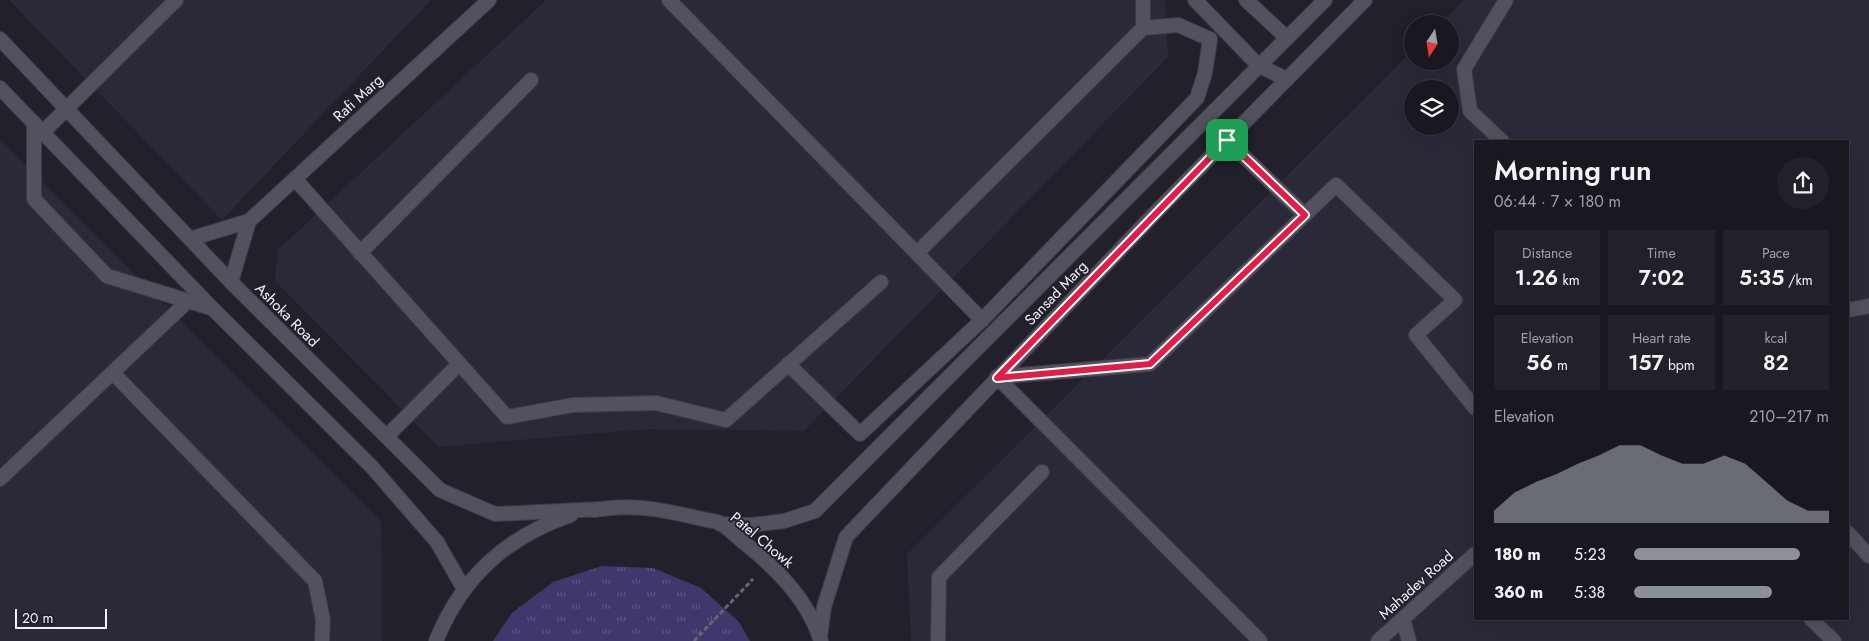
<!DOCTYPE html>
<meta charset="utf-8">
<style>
:root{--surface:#191820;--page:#222129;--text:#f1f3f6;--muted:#9fa0a5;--line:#37373e;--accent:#8c9099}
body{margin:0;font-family:Jost,sans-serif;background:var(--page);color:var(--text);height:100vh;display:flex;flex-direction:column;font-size:19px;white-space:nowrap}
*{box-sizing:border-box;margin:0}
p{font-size:16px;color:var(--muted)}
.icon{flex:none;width:28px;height:28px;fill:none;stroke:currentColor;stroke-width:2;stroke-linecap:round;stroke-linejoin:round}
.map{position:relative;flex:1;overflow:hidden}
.sheet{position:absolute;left:1474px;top:140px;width:375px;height:480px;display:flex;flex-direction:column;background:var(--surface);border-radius:0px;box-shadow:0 5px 20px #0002,0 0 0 1px var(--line)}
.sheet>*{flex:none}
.needle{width:32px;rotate:192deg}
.fabs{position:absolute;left:1404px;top:15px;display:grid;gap:10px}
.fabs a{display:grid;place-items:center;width:55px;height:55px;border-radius:50%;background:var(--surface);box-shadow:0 5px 20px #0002,0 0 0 1px var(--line);font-size:25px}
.scale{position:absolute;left:15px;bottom:12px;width:92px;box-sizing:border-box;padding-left:5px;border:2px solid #f2f1f8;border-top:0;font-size:14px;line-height:18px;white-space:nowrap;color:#f2f1f8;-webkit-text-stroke:4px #21202b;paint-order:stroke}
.pin{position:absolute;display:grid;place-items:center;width:42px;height:42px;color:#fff;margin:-21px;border-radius:10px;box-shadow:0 2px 8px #0006}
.round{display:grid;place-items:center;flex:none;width:52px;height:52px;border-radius:26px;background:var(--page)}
.headline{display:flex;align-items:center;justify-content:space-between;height:85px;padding:0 20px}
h1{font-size:28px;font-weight:600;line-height:38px}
.stats{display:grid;grid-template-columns:repeat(3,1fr);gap:8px;height:85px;padding:5px 20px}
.stats div{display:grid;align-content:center;border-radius:0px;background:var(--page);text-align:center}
.stats b{font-size:21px;font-weight:600}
.stats small{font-size:14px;font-weight:400}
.stats p{font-size:14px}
.chart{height:140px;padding:10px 20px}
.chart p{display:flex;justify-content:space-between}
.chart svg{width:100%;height:90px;margin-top:5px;fill:var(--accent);opacity:.7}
ul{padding:0 20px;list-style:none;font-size:16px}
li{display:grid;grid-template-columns:80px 60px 1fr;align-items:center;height:38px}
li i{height:12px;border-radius:6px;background:var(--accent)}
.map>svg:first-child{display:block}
.built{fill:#2a2938;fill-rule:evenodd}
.park{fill:url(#park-tufts)}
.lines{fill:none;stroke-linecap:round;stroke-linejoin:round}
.service-casing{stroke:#3e3d45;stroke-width:16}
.minor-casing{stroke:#3e3d45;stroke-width:16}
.tertiary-casing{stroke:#3e3d45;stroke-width:16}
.secondary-casing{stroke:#3e3d45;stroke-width:16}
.path{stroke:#676670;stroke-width:3;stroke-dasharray:5 2.5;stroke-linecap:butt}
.service{stroke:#52515d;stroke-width:14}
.minor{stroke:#52515d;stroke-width:14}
.tertiary{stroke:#52515d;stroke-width:14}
.secondary{stroke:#52515d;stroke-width:14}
.route-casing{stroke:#fff;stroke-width:10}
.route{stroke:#e11d48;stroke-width:6}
.labels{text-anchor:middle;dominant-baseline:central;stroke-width:4;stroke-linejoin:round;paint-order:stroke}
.street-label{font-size:15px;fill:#f2f1f8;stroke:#21202b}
</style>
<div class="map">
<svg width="1869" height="641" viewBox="0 0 1869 641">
<defs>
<pattern id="park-tufts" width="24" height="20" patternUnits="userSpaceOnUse" patternTransform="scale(1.25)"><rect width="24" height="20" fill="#40386c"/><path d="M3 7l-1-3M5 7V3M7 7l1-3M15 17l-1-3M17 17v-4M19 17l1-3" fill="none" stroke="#5c5582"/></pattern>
</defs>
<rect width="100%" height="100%" fill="#21202b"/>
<g class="built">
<polygon points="9,0 431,0 222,220"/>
<polygon points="546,0 1165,0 1168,57 804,431 647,429 439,447 275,281 278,250"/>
<path d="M1464,0h405v641h-958l-4,-87 505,-503v10h38v-37h-10zM1412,89h38v37h-38zM1475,141h373v478h-373z"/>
<polygon points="0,139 381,521 382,641 0,641"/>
</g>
<polygon class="park" points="602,566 653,568 701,588 739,622 750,641 493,641 512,613 553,582"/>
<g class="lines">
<g class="service-casing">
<g id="service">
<polyline points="669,0 982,320 1197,98 1205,73 1210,39 1178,25 1143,28 917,253"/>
<polyline points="1143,0 1143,28"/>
<polyline points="43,132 176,0"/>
<polyline points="1227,140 1305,215"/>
<polyline points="1502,141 1470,111 1464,69 1506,0"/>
<polyline points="295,179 507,417 573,405 656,403 726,420 881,282"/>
<polyline points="360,253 531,80"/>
<polyline points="1848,310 1869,306"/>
<polyline points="788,364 860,434 982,320"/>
<polyline points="113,373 315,581 323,620 322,641"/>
<polyline points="997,377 1150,364 1336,185 1455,300 1416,335 1475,408"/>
<polyline points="387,436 459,364"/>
<polyline points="0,479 188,301"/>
<polyline points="1848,533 1869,556"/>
<polyline points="1403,619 1409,641"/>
<polyline points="938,641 939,577 1042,472"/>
</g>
</g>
<g class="minor-casing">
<g id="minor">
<polyline points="1195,0 1259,66 1287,79"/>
<polyline points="1246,0 1287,38"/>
<polyline points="190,239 249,221 489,0"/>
<polyline points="231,282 249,221"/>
<polyline points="997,377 1260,641"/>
<polyline points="1811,619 1834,641"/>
<polyline points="1378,641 1475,554"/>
</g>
</g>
<g class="tertiary-casing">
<g id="tertiary">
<polyline points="720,524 752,525 784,521 815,511 1325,0"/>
<polyline points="820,637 824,607 846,537 1157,211 1365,0"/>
</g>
</g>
<g class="secondary-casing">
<g id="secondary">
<polyline points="0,39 231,282 440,490 495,514 602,509"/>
<polyline points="0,88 212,308 372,467 437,542 464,589"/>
<polyline points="34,123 34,199 107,276 211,308"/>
<path d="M595,510c35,-7 69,0 103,8 6,2 15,2 22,5 7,4 15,12 21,17 34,27 67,59 80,101"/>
<path d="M436,641c26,-64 70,-104 135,-126"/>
</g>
</g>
<polyline class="path" points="694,641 753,579"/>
<use href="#service" class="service"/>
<use href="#minor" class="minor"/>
<use href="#tertiary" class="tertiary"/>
<use href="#secondary" class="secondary"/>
</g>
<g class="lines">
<g class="route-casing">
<polygon id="route" points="1227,140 1305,215 1150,364 997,378"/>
</g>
<use href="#route" class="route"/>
</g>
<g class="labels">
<g class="street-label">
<text transform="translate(358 98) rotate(-43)">Rafi Marg</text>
<text transform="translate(1056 293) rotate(-46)">Sansad Marg</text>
<text transform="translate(287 315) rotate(45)">Ashoka Road</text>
<text transform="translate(762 540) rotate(40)">Patel Chowk</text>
<text transform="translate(1416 585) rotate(-42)">Mahadev Road</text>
</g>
</g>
</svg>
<div class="fabs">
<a><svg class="needle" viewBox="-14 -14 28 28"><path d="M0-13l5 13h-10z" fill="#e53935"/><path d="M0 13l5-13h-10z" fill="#9fa0a5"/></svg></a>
<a><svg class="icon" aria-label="layers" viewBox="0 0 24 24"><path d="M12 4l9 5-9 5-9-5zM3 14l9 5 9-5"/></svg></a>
</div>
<div class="scale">20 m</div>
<div class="pin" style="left:1227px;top:140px;background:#1e9e55"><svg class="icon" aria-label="arrive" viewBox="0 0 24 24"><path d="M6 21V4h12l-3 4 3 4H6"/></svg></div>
<section class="sheet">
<div class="headline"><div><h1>Morning run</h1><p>06:44 · 7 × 180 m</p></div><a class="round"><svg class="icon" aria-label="share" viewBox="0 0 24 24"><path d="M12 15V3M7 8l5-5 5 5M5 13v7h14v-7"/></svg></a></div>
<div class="stats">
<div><p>Distance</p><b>1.26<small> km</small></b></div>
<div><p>Time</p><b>7:02</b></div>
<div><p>Pace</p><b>5:35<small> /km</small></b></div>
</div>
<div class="stats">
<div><p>Elevation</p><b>56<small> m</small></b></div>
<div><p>Heart rate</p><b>157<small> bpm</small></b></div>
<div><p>kcal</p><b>82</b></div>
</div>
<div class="chart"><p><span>Elevation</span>210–217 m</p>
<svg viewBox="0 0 160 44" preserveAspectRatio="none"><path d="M0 44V38L10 29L20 24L30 20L40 15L50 11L60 6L70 6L80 11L90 15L100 15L110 11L120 15L130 24L140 33L150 38L160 38V44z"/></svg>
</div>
<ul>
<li><b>180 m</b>5:23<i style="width:85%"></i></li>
<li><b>360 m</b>5:38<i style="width:71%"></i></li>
</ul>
</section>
</div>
